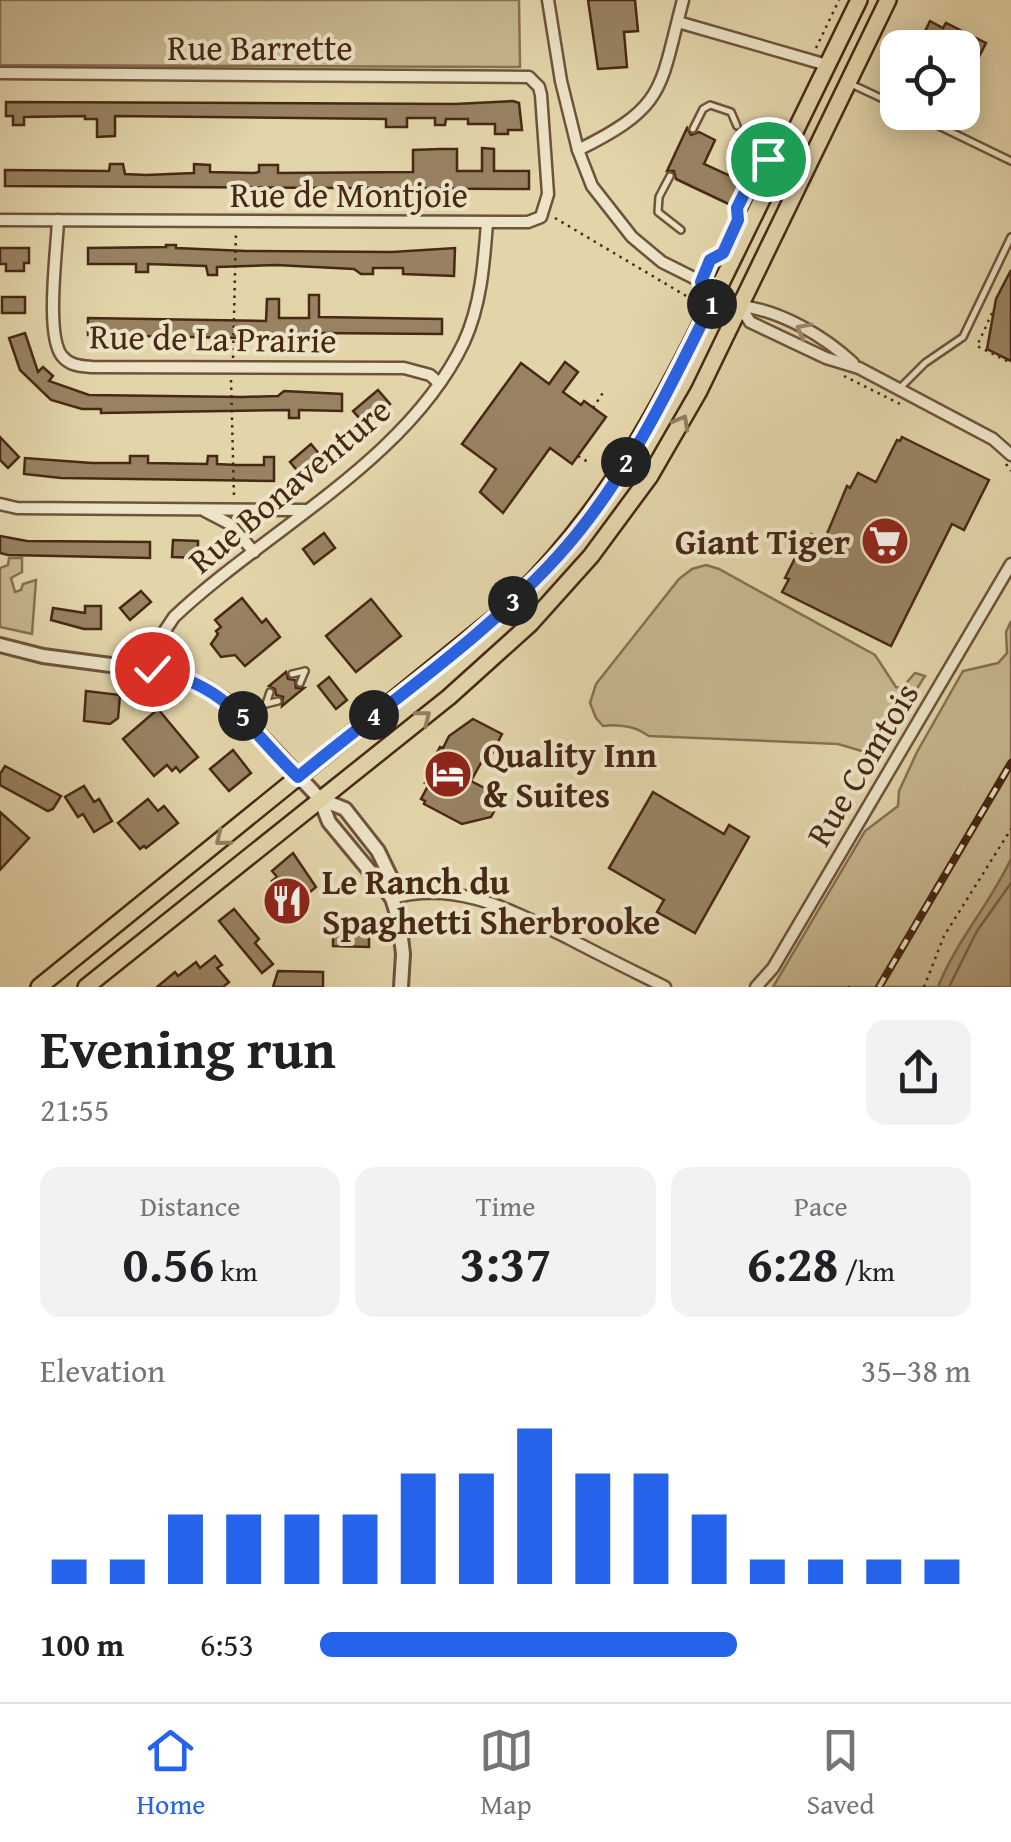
<!DOCTYPE html>
<meta charset="utf-8">
<style>
:root{--surface:#fff;--page:#f2f2f2;--text:#202124;--muted:#757577;--line:#e0e0e0;--accent:#2563eb}
body{margin:0;font-family:"Gentium Book Plus",serif;background:var(--page);color:var(--text);height:100vh;display:flex;flex-direction:column;font-size:38px;white-space:nowrap}
*{box-sizing:border-box;margin:0}
p{font-size:32px;color:var(--muted)}
.icon{flex:none;width:55px;height:55px;fill:none;stroke:currentColor;stroke-width:2;stroke-linecap:round;stroke-linejoin:round}
.map{position:relative;height:987px;overflow:hidden}
.sheet{display:flex;flex-direction:column;background:var(--surface);flex:1}
.sheet>*{flex:none}
.buttons{position:absolute;left:880px;top:30px;display:grid;gap:20px}
.buttons a{display:grid;place-items:center;width:100px;height:100px;border-radius:20px;background:var(--surface);box-shadow:0 5px 25px #0003;font-size:50px}
.pin{position:absolute;display:grid;place-items:center;width:85px;height:85px;color:#fff;margin:-42px;border:5px solid #fff;border-radius:50%;box-shadow:0 2px 10px #0007}
.km{position:absolute;width:50px;height:50px;margin:-25px;border-radius:50%;background:#222;color:#fff;font-size:28px;line-height:50px;text-align:center}
.round{display:grid;place-items:center;flex:none;width:105px;height:105px;border-radius:20px;background:var(--page)}
.summary{display:flex;align-items:center;justify-content:space-between;height:170px;padding:0 40px}
h1{font-size:55px;font-weight:700;line-height:75px}
.metrics{display:grid;grid-template-columns:repeat(3,1fr);gap:15px;height:170px;padding:10px 40px}
.metrics div{display:grid;align-content:center;border-radius:20px;background:var(--page);text-align:center}
.metrics b{font-size:50px;font-weight:700}
.metrics small{font-size:28px;font-weight:400}
.metrics p{font-size:28px}
.chart{height:280px;padding:20px 40px}
.chart p{display:flex;justify-content:space-between}
.chart svg{width:100%;height:180px;margin-top:10px;stroke:var(--accent);stroke-width:6}
ul{padding:0 40px;list-style:none;font-size:32px}
li{display:grid;grid-template-columns:160px 120px 1fr;align-items:center;height:75px}
li i{height:25px;border-radius:12px;background:var(--accent)}
.menu{display:flex;justify-content:space-around;align-items:center;height:140px;border-top:2px solid var(--line);background:var(--surface);font-size:28px;color:var(--muted)}
.menu a{display:grid;justify-items:center;gap:5px}
.menu .current{color:var(--accent)}
.map>svg:first-child{display:block}
.green{fill:#c8b890;stroke:#887052;stroke-width:2.5}
.water{fill:#ae9a77;stroke:#856c4f;stroke-width:2.5}
.lines{fill:none;stroke-linecap:round;stroke-linejoin:round}
.shore{stroke:#7a6146;stroke-width:2.5}
.building{fill:#988262;stroke:#472814;stroke-width:2.5}
.service-casing{stroke:#6e533a;stroke-width:10}
.minor-casing{stroke:#6e533a;stroke-width:15}
.tertiary-casing{stroke:#6e533a;stroke-width:18}
.primary-casing{stroke:#472814;stroke-width:20}
.path{stroke:#472814;stroke-width:2.5;stroke-dasharray:2.5 5;stroke-linecap:butt}
.service{stroke:#ede4c8;stroke-width:5}
.minor{stroke:#ede4c8;stroke-width:10}
.tertiary{stroke:#ede4c8;stroke-width:12}
.primary{stroke:#e3d5aa;stroke-width:15}
.rail-casing{stroke:#472814;stroke-width:8}
.rail{stroke:#ede4c8;stroke-width:4;stroke-dasharray:11;stroke-linecap:butt}
.oneway{stroke:#9a866e}
.oneway2{stroke:#957e5f}
.route-casing{stroke:#fff;stroke-width:20}
.route{stroke:#2563eb;stroke-width:12}
.labels{text-anchor:middle;dominant-baseline:central;stroke-width:8;stroke-linejoin:round;paint-order:stroke}
.street-label{font-size:35px;fill:#472814;stroke:#ede4c8}
.poi-label{font-size:35px;font-weight:bold;fill:#472814;stroke:#ede4c8;text-anchor:start}
</style>
<div class="map">
<svg width="1011" height="987" viewBox="0 0 1011 987">
<rect width="100%" height="100%" fill="#e3d5aa"/>
<filter id="stains"><feTurbulence type="fractalNoise" baseFrequency=".002" numOctaves="4"/><feColorMatrix values="0 0 0 0 .2 0 0 0 0 .09 0 0 0 0 .02 0 0 0 .5 -.17"/></filter>
<radialGradient id="worn" r=".72"><stop offset=".6" stop-color="#630" stop-opacity="0"/><stop offset="1" stop-color="#630" stop-opacity=".3"/></radialGradient>
<g class="green">
<polygon points="0,0 519,0 520,67 0,65"/>
<polygon points="9,558 22,558 22,572 11,578 15,592 21,590 23,584 36,580 32,634 0,627 0,568 8,565"/>
<path d="M706,565l13,4 156,86 21,32 6,1 13,-15 10,3 -50,79 -37,-11 -189,-8c-14,-10 -29,-12 -46,-10l-7,-8 -6,-15 6,-19 83,-105 13,-10z"/>
<path d="M1011,621v238c-21,45 -54,82 -73,128h-165l92,-156 33,-25 1,-15 18,-39 46,-81 35,-8 9,-10 -1,-21z"/>
</g>
<path class="water" d="M1011,859v128h-73c18,-46 52,-83 73,-128z"/>
<g class="lines">
<polyline class="shore" points="949,987 977,931 1011,883"/>
</g>
<g class="building">
<polygon points="588,0 635,0 638,31 624,32 627,67 598,69"/>
<polygon points="930,21 943,28 946,23 986,43 962,90 962,48 917,48"/>
<polygon points="513,101 519,103 522,130 508,130 508,134 495,134 495,124 468,124 468,119 446,119 445,125 435,125 435,118 407,118 407,127 386,127 386,119 115,116 115,136 97,137 97,119 85,119 85,116 24,117 24,125 13,125 13,116 6,116 6,102 455,104"/>
<polygon points="687,128 691,135 699,132 715,140 704,164 748,184 737,208 676,179 674,171 667,171"/>
<polygon points="482,148 494,149 494,171 529,171 529,189 5,186 5,170 109,171 110,164 123,164 125,174 146,175 194,173 194,164 210,165 210,172 254,173 259,172 259,165 278,165 278,173 413,172 413,150 440,149 457,149 457,171 482,171"/>
<polygon points="166,245 176,245 176,248 246,251 392,252 455,248 454,276 403,274 403,268 373,268 373,274 361,274 354,269 276,265 217,267 217,275 208,275 206,266 148,264 148,272 136,272 136,264 88,264 88,248 166,247"/>
<polygon points="0,248 29,248 29,263 24,263 24,271 6,271 6,264 0,264"/>
<polygon points="1011,270 1011,361 987,349 996,299"/>
<polygon points="309,295 319,295 319,317 442,319 442,334 312,333 244,338 88,335 88,318 266,321 267,299 279,299 279,318 309,318"/>
<rect x="2" y="297" width="23" height="16"/>
<polygon points="25,333 38,372 43,367 53,376 49,381 89,395 242,397 278,396 284,391 342,394 342,411 299,410 299,418 289,418 289,410 101,413 101,409 82,409 51,400 20,370 9,338"/>
<polygon points="565,362 578,372 563,392 581,405 584,401 606,417 572,464 550,448 503,513 480,492 496,469 462,444 521,363 549,384"/>
<polygon points="378,390 390,404 381,412 378,409 363,422 353,411"/>
<polygon points="0,437 19,457 8,468 0,460"/>
<polygon points="902,437 989,480 964,530 952,524 891,646 782,592 789,579 785,578 803,542 806,544 811,534 824,541 847,486 850,488 858,473 876,482 897,440 900,441"/>
<polygon points="311,444 321,456 300,474 290,462"/>
<polygon points="130,456 148,456 148,463 207,464 208,456 217,456 217,464 236,465 264,465 264,457 274,457 274,481 61,478 24,474 25,458 92,463 130,463"/>
<polygon points="324,533 335,548 314,564 303,549"/>
<polygon points="0,536 27,541 150,542 150,558 8,555 0,553"/>
<polygon points="173,540 198,541 198,558 172,557"/>
<polygon points="141,591 151,602 130,620 120,608"/>
<polygon points="242,598 262,623 266,619 280,637 245,666 235,655 221,657 211,644 218,634 216,631 221,627 215,620"/>
<polygon points="371,599 401,636 356,672 326,636"/>
<polygon points="85,606 101,606 101,629 84,629 51,620 53,608 85,613"/>
<polygon points="286,672 288,679 295,680 296,688 304,688 282,706 283,697 276,695 275,689 269,686"/>
<polygon points="329,677 347,700 336,709 318,686"/>
<polygon points="86,691 120,695 118,718 110,724 84,721"/>
<polygon points="158,709 198,757 180,772 176,767 172,771 167,765 154,776 123,739"/>
<polygon points="473,719 502,734 486,765 481,763 471,781 502,797 491,817 462,824 424,804 425,801 421,799 429,784 425,783 432,769 429,768 440,747 443,748 449,736"/>
<polygon points="233,750 251,773 229,791 210,769"/>
<polygon points="5,766 61,796 53,809 48,811 0,785 0,774"/>
<polygon points="84,786 94,802 99,799 112,821 94,832 83,814 78,817 65,797"/>
<polygon points="653,792 724,834 729,825 749,837 695,933 657,912 664,900 609,868"/>
<polygon points="148,799 158,811 164,806 178,823 146,848 144,846 140,849 118,823"/>
<polygon points="0,812 29,838 0,870"/>
<polygon points="293,853 316,887 293,906 272,881 277,877 272,871"/>
<polygon points="234,909 259,939 255,943 273,964 262,973 219,921"/>
<polygon points="333,920 369,921 369,947 333,946"/>
<polygon points="215,956 222,965 217,968 229,982 223,987 157,987 175,972 178,976 196,962 200,968"/>
<polygon points="278,971 323,972 323,987 273,987"/>
</g>
<g class="lines">
<g class="service-casing">
<g id="service">
<polyline points="851,84 898,106"/>
<polyline points="910,112 1011,161"/>
<polyline points="693,129 703,109 710,105 731,112 737,126"/>
<polyline points="670,176 659,197 658,212 681,230"/>
<polyline points="900,388 925,363 963,337 1011,237"/>
<polyline points="292,674 305,671"/>
<polyline points="300,683 305,671"/>
<polyline points="266,704 270,692"/>
<polyline points="266,704 278,701"/>
</g>
</g>
<g class="minor-casing">
<g id="minor">
<polyline points="548,0 561,81 578,150 592,186 632,237 662,262 718,290 740,306 750,322 826,358 859,368 993,439 1011,455"/>
<polyline points="678,22 827,65"/>
<polyline points="0,73 529,77 539,87 541,95 548,194 541,217 528,222 0,220"/>
<path d="M578,150c89,-44 81,-60 105,-150"/>
<path d="M58,220c-1,30 -13,115 4,136 8,10 19,10 30,11l312,1 26,7 9,8"/>
<path d="M740,306c40,4 84,30 113,57"/>
<polyline points="0,504 17,508 305,510"/>
<polyline points="205,511 230,524 254,552"/>
<path d="M151,669l9,-31 14,-21c92,-87 234,-157 290,-275 17,-37 20,-79 23,-119"/>
<path d="M392,898c65,-18 118,12 176,40 32,17 65,33 97,49"/>
<polyline points="756,987 773,968 1011,564"/>
</g>
</g>
<g class="tertiary-casing">
<g id="tertiary">
<polyline points="0,645 43,656 171,673 205,687 232,705 320,799 345,809 378,851 391,878 392,898 399,921 403,954 401,987"/>
<polyline points="320,799 329,822 392,898"/>
</g>
</g>
<g class="primary-casing">
<g id="primary">
<path d="M39,987l459,-372c112,-102 168,-220 234,-354 43,-87 85,-174 127,-261"/>
<polyline points="86,987 449,697 530,624 591,556 650,476 699,391 888,0"/>
</g>
</g>
<g class="path">
<polyline points="816,48 839,0"/>
<polyline points="738,217 737,208 760,162 766,160"/>
<polyline points="555,218 698,303"/>
<polyline points="706,271 711,260 719,255"/>
<polyline points="992,313 977,346 1011,363"/>
<polyline points="233,358 236,231"/>
<polyline points="844,376 904,406"/>
<polyline points="231,380 234,497"/>
<polyline points="593,408 604,391"/>
<polyline points="578,456 588,462"/>
<polyline points="1006,464 1011,471"/>
<polyline points="271,912 283,904"/>
<polyline points="848,987 856,987"/>
<polyline points="924,987 944,936 1011,829"/>
</g>
<use href="#service" class="service"/>
<use href="#minor" class="minor"/>
<use href="#tertiary" class="tertiary"/>
<use href="#primary" class="primary"/>
<g class="rail-casing">
<polyline id="rail" points="879,987 1011,763"/>
</g>
<use href="#rail" class="rail"/>
</g>
<defs><path id="oneway-chevron" d="M-2-3.5L2.5 0L-2 3.5" fill="none" stroke-width="1.6" stroke-linecap="round" stroke-linejoin="round" transform="scale(2.5)"/></defs>
<use class="oneway" href="#oneway-chevron" transform="translate(803 330) rotate(-152)"/>
<g class="oneway2">
<use href="#oneway-chevron" transform="translate(682 422) rotate(-61)"/>
<use href="#oneway-chevron" transform="translate(424 717) rotate(-38)"/>
<use href="#oneway-chevron" transform="translate(222 839) rotate(141)"/>
</g>
<g class="lines">
<g class="route-casing">
<path id="route" d="M152,669c79,18 92,56 146,108 86,-72 184,-137 260,-221 69,-76 115,-174 160,-266l-17,-8 9,-22 13,-7 15,-33 -1,-12 23,-46 8,-3"/>
</g>
<use href="#route" class="route"/>
</g>
<defs>
<g id="supermarket-disc" transform="scale(2.5)"><circle r="9.5" fill="#8f2418" stroke="#ede4c8"/><path d="M-6-5.5h2.5l.6 2H6L4.5 2H-2.5L-4.4-4H-6ZM-1.5 3.2a1.3 1.3 0 1 0 .1 0ZM3 3.2a1.3 1.3 0 1 0 .1 0Z" fill="#fff"/></g>
<g id="hotel-disc" transform="scale(2.5)"><circle r="9.5" fill="#8f2418" stroke="#ede4c8"/><path d="M-6-4.5h1.5V1H6V5H4.5V3h-9V5H-6ZM-4 0a1.8 1.8 0 1 1 3.6 0ZM.5 0V-2.5h3Q6-2.5 6 0Z" fill="#fff"/></g>
<g id="restaurant-disc" transform="scale(2.5)"><circle r="9.5" fill="#8f2418" stroke="#ede4c8"/><path d="M-5-6h1v4h1v-4h1v4h1v-4h1v5L-1.5 .5V6h-2V.5L-5-1ZM5-6V6H3V1.5H1.5Q1.5-4 5-6Z" fill="#fff"/></g>
</defs>
<g fill-rule="evenodd">
<use href="#supermarket-disc" x="885" y="541"/>
<use href="#hotel-disc" x="448" y="774"/>
<use href="#restaurant-disc" x="287" y="901"/>
</g>
<g class="labels">
<g class="street-label">
<text x="260" y="47">Rue Barrette</text>
<text x="349" y="194">Rue de Montjoie</text>
<text transform="translate(213 338) rotate(1)">Rue de La Prairie</text>
<text transform="translate(289 485) rotate(-40)">Rue Bonaventure</text>
<text transform="translate(862 764) rotate(-59)">Rue Comtois</text>
</g>
<g class="poi-label">
<text x="850" y="541" text-anchor="end">Giant Tiger</text>
<text x="483" y="754">Quality Inn<tspan x="483" dy="40">&amp; Suites</tspan></text>
<text x="322" y="881">Le Ranch du<tspan x="322" dy="40">Spaghetti Sherbrooke</tspan></text>
</g>
</g>
<rect width="100%" height="100%" filter="url(#stains)"/>
<rect width="100%" height="100%" fill="url(#worn)"/>
</svg>
<div class="buttons">
<a><svg class="icon" aria-label="locate" viewBox="0 0 24 24"><circle cx="12" cy="12" r="6"/><path d="M12 2v4M12 18v4M2 12h4M18 12h4"/></svg></a>
</div>
<div class="pin" style="left:768px;top:159px;background:#1e9e55"><svg class="icon" aria-label="arrive" viewBox="0 0 24 24"><path d="M6 21V4h12l-3 4 3 4H6"/></svg></div>
<div class="pin" style="left:152px;top:669px;background:#d93025"><svg class="icon" aria-label="check" viewBox="0 0 24 24"><path d="M5 12l5 5 9-10"/></svg></div>
<b class="km" style="left:712px;top:304px">1</b>
<b class="km" style="left:626px;top:462px">2</b>
<b class="km" style="left:513px;top:601px">3</b>
<b class="km" style="left:374px;top:715px">4</b>
<b class="km" style="left:243px;top:716px">5</b>
</div>
<section class="sheet">
<div class="summary"><div><h1>Evening run</h1><p>21:55</p></div><a class="round"><svg class="icon" aria-label="share" viewBox="0 0 24 24"><path d="M12 15V3M7 8l5-5 5 5M5 13v7h14v-7"/></svg></a></div>
<div class="metrics">
<div><p>Distance</p><b>0.56<small> km</small></b></div>
<div><p>Time</p><b>3:37</b></div>
<div><p>Pace</p><b>6:28<small> /km</small></b></div>
</div>
<div class="chart"><p><span>Elevation</span>35–38 m</p>
<svg viewBox="0 0 160 44" preserveAspectRatio="none"><path d="M5 44V38M15 44V38M25 44V27M35 44V27M45 44V27M55 44V27M65 44V17M75 44V17M85 44V6M95 44V17M105 44V17M115 44V27M125 44V38M135 44V38M145 44V38M155 44V38"/></svg>
</div>
<ul>
<li><b>100 m</b>6:53<i style="width:64%"></i></li>
</ul>
</section>
<nav class="menu">
<a class="current"><svg class="icon" aria-label="home" viewBox="0 0 24 24"><path d="M3 11l9-7 9 7M6 9v11h12V9"/></svg>Home</a>
<a><svg class="icon" aria-label="map" viewBox="0 0 24 24"><path d="M3 6l6-2 6 2 6-2v14l-6 2-6-2-6 2zM9 4v14M15 6v14"/></svg>Map</a>
<a><svg class="icon" aria-label="saved" viewBox="0 0 24 24"><path d="M7 4h10v16l-5-4-5 4z"/></svg>Saved</a>
</nav>
